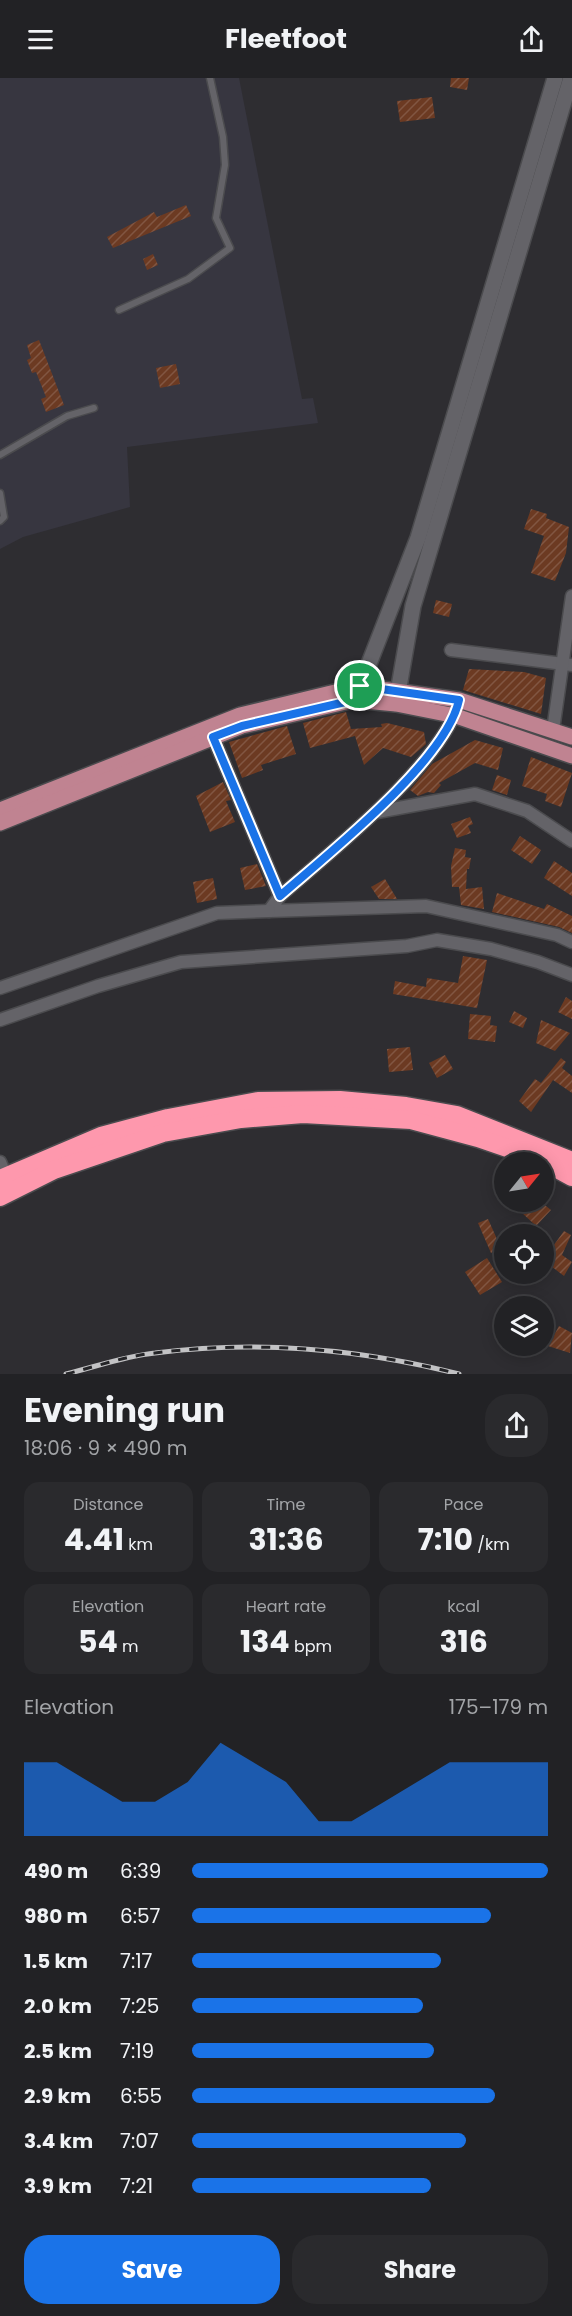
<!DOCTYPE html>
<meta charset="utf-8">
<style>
:root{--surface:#222225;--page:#2a2a2d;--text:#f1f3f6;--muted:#a2a4a7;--line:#3f3f42;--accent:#1a73e8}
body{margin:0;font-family:Poppins,sans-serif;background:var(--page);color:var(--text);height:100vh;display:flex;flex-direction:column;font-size:22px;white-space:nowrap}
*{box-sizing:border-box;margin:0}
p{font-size:20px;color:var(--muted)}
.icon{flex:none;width:33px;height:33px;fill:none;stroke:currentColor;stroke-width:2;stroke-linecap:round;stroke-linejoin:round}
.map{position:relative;height:1296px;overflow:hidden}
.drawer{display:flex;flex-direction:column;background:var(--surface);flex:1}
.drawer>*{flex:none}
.needle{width:39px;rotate:60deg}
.fabs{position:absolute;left:494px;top:1074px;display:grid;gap:12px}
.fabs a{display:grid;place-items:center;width:60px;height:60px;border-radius:50%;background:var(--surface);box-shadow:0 3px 15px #0003,0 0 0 2px var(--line);font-size:30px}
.pin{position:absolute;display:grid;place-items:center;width:51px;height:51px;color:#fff;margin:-26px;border:3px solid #fff;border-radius:50%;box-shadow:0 2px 6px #0007}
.round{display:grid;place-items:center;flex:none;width:63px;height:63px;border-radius:24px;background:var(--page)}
.headline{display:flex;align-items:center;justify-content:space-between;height:102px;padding:0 24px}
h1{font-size:33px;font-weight:700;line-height:45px}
.metrics{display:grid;grid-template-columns:repeat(3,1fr);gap:9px;height:102px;padding:6px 24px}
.metrics div{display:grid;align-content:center;border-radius:15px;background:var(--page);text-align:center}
.metrics b{font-size:30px;font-weight:700}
.metrics small{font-size:16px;font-weight:400}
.metrics p{font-size:16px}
.chart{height:168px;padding:12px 24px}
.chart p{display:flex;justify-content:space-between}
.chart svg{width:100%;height:108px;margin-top:6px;fill:var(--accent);opacity:.7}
.action{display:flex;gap:12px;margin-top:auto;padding:12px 24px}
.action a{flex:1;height:69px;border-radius:24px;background:var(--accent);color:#fff;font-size:24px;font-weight:700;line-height:69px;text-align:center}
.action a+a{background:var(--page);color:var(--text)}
ul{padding:0 24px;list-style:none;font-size:20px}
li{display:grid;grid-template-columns:96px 72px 1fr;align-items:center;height:45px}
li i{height:15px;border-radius:8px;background:var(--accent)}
header{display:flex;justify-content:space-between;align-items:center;height:78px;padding:0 24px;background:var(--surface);font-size:27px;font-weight:700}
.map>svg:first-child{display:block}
.built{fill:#373640}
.building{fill:url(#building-hatch)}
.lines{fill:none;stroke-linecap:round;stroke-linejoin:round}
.lane-casing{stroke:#4b4b4e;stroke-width:9}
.street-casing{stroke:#4b4b4e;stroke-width:15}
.secondary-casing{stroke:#4b4b4e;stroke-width:18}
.primary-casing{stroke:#4b4b4e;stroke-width:18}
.highway-casing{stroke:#4b4b4e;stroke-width:21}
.lane{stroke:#646368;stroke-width:6}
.street{stroke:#646368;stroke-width:12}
.secondary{stroke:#646368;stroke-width:15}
.primary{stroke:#c08391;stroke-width:15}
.highway{stroke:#fe98ad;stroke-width:18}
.rail-casing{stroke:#c2c2c4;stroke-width:5}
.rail{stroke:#242427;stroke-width:3;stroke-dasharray:9;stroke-linecap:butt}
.route-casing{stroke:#fff;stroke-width:12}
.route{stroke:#1a73e8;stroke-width:8}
</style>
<header><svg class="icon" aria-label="menu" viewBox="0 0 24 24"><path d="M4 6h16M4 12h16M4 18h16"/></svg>Fleetfoot<svg class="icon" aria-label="share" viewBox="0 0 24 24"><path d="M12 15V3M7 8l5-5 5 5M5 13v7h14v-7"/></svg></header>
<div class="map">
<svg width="572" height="1296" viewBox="0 0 572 1296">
<defs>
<pattern id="building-hatch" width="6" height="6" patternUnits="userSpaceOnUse" patternTransform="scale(1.5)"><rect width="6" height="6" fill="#6c3a22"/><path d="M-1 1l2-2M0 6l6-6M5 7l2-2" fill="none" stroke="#815642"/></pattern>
</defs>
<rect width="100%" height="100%" fill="#2e2d31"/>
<polygon class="built" points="0,0 239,0 302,321 313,320 318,345 127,369 130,429 23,459 0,471"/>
<g class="building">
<polygon points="451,0 469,0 467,12 450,9"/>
<polygon points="432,19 435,40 400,44 397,23"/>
<polygon points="186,127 191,138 113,170 107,159 154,134 157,139"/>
<polygon points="153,176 158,187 147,192 143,181"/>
<polygon points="39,262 64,327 46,334 41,321 46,319 36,294 32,295 27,282 31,280 27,267"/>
<polygon points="176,286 180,306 160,310 156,290"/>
<polygon points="531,431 547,436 546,440 569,449 566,475 555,503 531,495 544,458 524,451"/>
<polygon points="436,522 452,526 449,539 433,535"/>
<polygon points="469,591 524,594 546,600 541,636 463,612"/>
<polygon points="346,634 351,651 382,649 381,646 387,645 424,654 426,666 411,679 383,670 364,687 355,658 310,670 303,645"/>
<polygon points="287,648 296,676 261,687 263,692 242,700 229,664"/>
<polygon points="475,662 503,670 498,692 475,685 439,705 441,707 434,715 428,714 418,718 410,712 432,686"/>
<polygon points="531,679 572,695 561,729 545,723 547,716 522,708"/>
<polygon points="497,697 511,702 507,717 492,712"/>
<polygon points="223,704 231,722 226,723 235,744 210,754 196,718"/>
<polygon points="470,739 473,746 468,748 471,755 457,760 451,746"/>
<polygon points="520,758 541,772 532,786 511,772"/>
<polygon points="455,770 466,772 465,779 471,780 469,791 467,791 466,811 482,809 484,831 461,827 459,809 452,809 451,788"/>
<polygon points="554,783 572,795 572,818 544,800"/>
<polygon points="257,786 266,808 245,812 240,790"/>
<polygon points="213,800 217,821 197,825 193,804"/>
<polygon points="385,801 397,821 379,821 371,809"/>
<polygon points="497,815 544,831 547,826 572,838 572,855 559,849 492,834"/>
<polygon points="463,878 487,882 477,930 393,916 395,903 426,909 427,900 458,905"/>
<polygon points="566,919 572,923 572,941 558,934"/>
<polygon points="514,933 527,940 523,950 509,944"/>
<polygon points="470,936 491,938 490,947 497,948 495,964 468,961"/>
<polygon points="541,942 570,955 555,973 536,965"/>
<polygon points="410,969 413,992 389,994 387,971"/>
<polygon points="445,977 453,991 437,1000 429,985"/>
<polygon points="561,980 566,984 562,990 572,998 572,1015 553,1002 531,1034 519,1023 535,1001 541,1005"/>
<polygon points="529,1124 541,1124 551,1132 536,1148 520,1133"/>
<polygon points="488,1141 501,1170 491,1175 478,1145"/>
<polygon points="564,1153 571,1157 562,1177 572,1184 564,1198 543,1182"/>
<polygon points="487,1180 502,1204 480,1217 465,1194"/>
<polygon points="559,1248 572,1255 570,1275 548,1268"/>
</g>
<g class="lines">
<g class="lane-casing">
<g id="lane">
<polyline points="119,232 188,201 230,170 216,140 225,87 223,59 210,0"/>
<polyline points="0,377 67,338 94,330"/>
<polyline points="0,415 4,439 0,443"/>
</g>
</g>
<g class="street-casing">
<g id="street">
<polyline points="451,572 572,587"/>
<path d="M459,622c-13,61 -131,154 -179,196l-11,15 157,-5 131,29 15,7"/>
<polyline points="553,652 572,518"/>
<polyline points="213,659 280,818"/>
<polyline points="377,734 475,716 527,733 572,763"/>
<polyline points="0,910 217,835 269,833"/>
<polyline points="0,942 98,908 181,884 407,868 437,862 491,871 538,884 572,897"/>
<polyline points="0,1084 6,1098"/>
</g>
</g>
<g class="secondary-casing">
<g id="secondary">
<polyline points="356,619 418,460 555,0"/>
<polyline points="396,626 413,528 571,0"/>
</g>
</g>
<g class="primary-casing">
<g id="primary">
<polyline points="0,732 240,637 360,608 459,622 572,659"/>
<polyline points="0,745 242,648 354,622 396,626 456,638 572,678"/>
</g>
</g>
<g class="highway-casing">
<g id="highway">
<polyline points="0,1101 101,1058 168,1040 258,1023 340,1022 406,1028 457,1037 572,1083"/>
<polyline points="0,1119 54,1092 163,1055 241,1041 303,1036 411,1042 478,1060 539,1081 572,1099"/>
</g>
</g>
<use href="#lane" class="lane"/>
<use href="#street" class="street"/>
<use href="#secondary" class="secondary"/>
<use href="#primary" class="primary"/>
<use href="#highway" class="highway"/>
<g class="rail-casing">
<path id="rail" d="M66,1296c29,-7 59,-18 89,-21 102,-13 205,-4 304,21"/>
</g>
<use href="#rail" class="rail"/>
</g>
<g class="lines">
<g class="route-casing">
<path id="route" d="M360,608l99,14c-13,61 -131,154 -179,196l-67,-159 29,-11 112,-26z"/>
</g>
<use href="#route" class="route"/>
</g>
</svg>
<div class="fabs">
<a><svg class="needle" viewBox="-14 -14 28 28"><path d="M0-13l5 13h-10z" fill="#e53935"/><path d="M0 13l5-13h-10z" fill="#a2a4a7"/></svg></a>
<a><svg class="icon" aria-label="locate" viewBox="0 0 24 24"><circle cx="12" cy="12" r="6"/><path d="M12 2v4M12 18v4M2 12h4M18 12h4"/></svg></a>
<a><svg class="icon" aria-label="layers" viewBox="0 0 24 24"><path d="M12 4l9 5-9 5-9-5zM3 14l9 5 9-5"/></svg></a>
</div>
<div class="pin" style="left:360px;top:608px;background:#1e9e55"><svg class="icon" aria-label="arrive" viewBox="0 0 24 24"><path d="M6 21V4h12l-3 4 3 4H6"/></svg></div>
</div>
<section class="drawer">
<div class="headline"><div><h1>Evening run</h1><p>18:06 · 9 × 490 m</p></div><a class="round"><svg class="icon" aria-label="share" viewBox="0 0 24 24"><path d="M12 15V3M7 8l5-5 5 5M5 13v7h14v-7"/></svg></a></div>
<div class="metrics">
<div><p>Distance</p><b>4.41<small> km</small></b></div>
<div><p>Time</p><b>31:36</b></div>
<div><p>Pace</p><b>7:10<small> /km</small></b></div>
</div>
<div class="metrics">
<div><p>Elevation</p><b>54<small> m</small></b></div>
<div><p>Heart rate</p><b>134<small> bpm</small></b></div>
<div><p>kcal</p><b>316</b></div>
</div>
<div class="chart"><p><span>Elevation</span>175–179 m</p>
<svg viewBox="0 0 160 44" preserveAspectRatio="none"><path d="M0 44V14L10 14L20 22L30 30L40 30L50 22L60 6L70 14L80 22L90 38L100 38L110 30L120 22L130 14L140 14L150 14L160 14V44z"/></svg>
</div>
<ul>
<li><b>490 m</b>6:39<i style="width:100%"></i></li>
<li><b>980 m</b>6:57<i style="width:84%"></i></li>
<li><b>1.5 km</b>7:17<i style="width:70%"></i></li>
<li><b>2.0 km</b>7:25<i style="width:65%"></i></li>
<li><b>2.5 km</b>7:19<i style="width:68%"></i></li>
<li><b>2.9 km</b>6:55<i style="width:85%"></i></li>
<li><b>3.4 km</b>7:07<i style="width:77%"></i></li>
<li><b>3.9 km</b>7:21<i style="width:67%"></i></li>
</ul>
<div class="action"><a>Save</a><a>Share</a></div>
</section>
